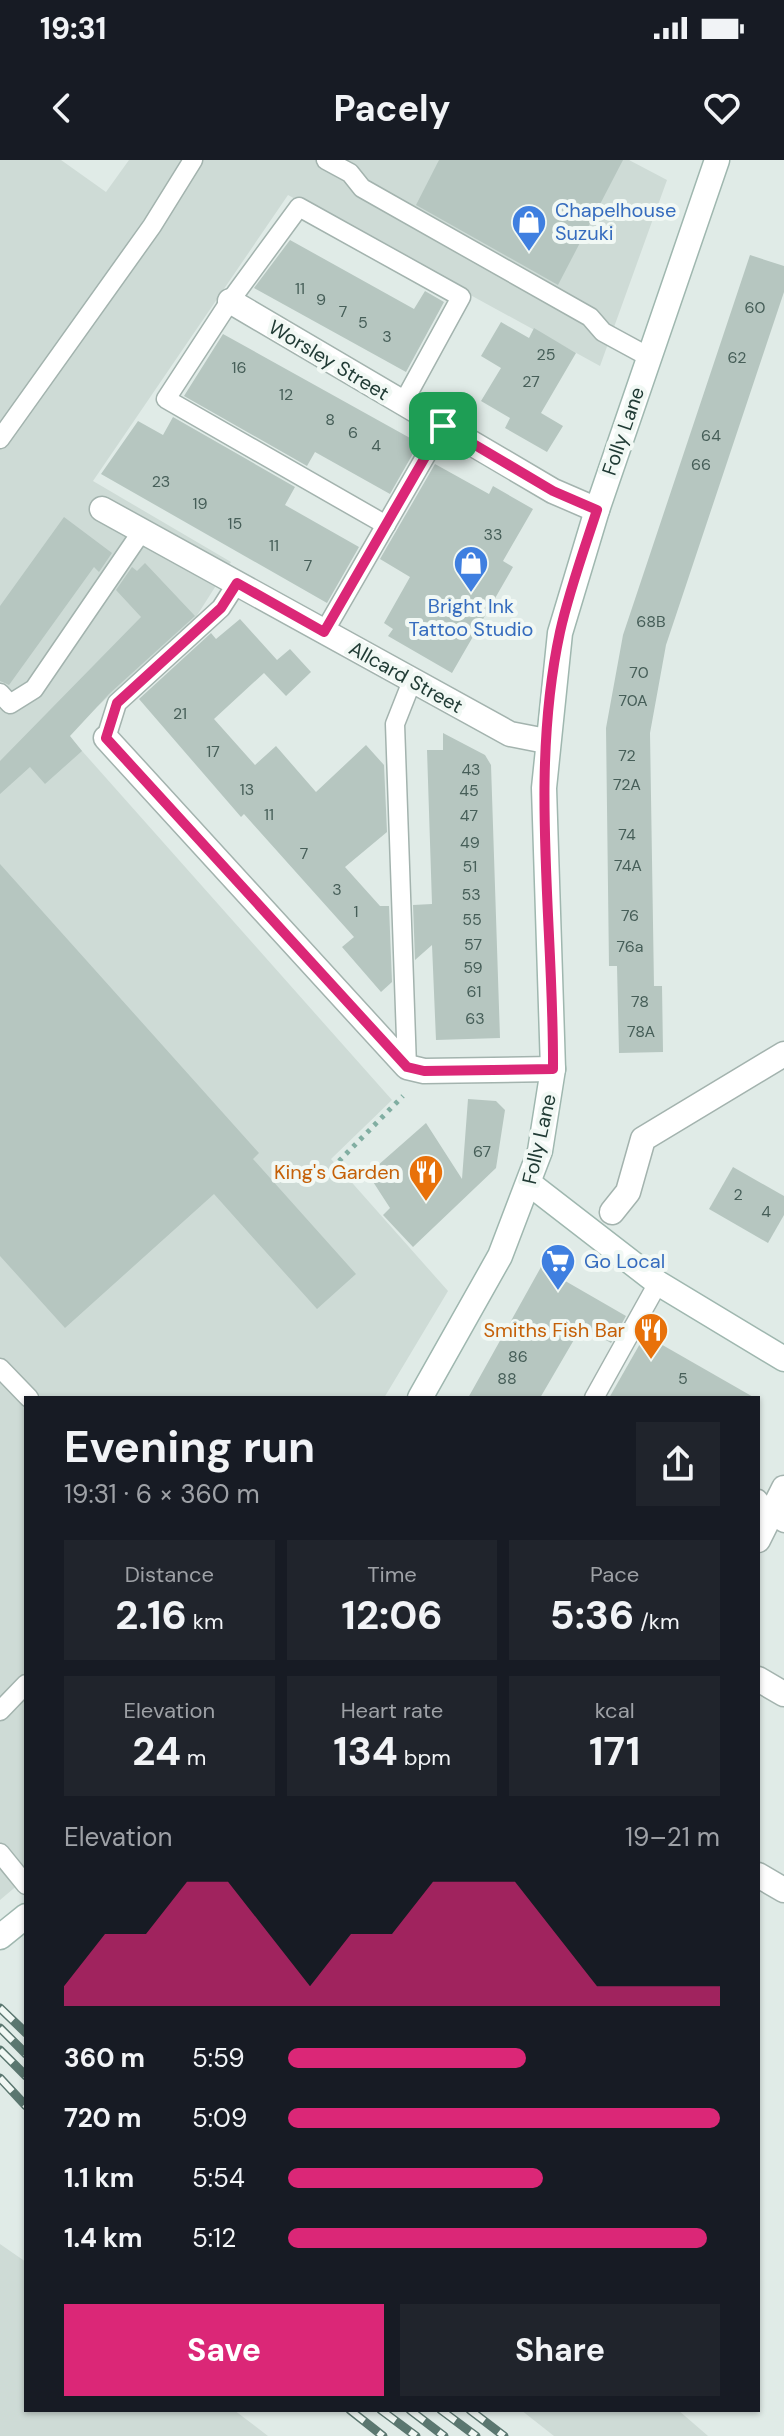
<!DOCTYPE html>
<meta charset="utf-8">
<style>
:root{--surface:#171b24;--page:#20242c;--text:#f1f3f6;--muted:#9ea1a6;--accent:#db2777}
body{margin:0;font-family:"DM Sans",sans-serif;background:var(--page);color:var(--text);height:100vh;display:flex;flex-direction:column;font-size:30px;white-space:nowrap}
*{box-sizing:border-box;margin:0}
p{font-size:26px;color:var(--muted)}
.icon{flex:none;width:44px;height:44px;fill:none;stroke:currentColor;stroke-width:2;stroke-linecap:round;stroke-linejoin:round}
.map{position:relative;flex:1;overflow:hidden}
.sheet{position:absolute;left:24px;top:1236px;width:736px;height:1016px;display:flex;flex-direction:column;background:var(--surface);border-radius:0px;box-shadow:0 2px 6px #0004}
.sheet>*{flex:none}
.pin{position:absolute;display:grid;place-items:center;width:68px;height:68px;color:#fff;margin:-34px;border-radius:16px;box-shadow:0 4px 12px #0006}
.round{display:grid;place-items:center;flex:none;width:84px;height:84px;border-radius:0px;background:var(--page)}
.headline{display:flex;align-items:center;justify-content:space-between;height:136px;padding:0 40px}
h1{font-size:44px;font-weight:700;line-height:60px}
.stats{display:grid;grid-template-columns:repeat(3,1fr);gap:12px;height:136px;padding:8px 40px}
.stats div{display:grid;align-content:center;border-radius:0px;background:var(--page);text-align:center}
.stats b{font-size:40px;font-weight:700}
.stats small{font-size:22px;font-weight:400}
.stats p{font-size:22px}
.chart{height:224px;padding:16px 40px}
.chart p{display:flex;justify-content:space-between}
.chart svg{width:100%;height:144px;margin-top:8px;fill:var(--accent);opacity:.7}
.primary-button{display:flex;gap:16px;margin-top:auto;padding:16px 40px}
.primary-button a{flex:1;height:92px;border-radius:0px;background:var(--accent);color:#fff;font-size:32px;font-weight:700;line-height:92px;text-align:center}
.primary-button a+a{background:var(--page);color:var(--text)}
ul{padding:0 40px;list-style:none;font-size:26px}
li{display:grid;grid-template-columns:128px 96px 1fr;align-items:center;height:60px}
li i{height:20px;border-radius:10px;background:var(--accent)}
.status{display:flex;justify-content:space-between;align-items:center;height:56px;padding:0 40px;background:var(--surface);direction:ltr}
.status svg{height:22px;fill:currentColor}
header{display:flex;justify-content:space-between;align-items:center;height:104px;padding:0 40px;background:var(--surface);font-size:36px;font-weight:700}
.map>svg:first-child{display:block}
.built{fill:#cedbd6}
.building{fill:#b6c6c0}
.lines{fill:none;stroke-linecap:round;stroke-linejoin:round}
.lane-casing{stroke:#a3b3ae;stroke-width:21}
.street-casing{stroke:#a3b3ae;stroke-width:27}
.secondary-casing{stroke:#9fb7af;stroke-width:27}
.path{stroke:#81aea2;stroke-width:5;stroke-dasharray:4 6;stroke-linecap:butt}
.lane{stroke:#fff;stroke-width:18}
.street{stroke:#fff;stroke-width:24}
.secondary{stroke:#fff;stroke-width:24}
.rail-casing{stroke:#5b7770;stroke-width:9}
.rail{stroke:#f1f8f4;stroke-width:6;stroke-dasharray:18;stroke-linecap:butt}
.route-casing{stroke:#fff;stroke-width:16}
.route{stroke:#db2777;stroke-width:10}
.labels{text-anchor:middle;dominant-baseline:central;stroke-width:8;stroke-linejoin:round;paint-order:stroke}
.number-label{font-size:16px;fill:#465e58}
.shop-label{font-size:20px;fill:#366cbe;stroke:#f1f8f4;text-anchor:start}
.street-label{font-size:20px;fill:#213b35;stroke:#f1f8f4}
.food-label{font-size:20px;fill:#c56008;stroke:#f1f8f4;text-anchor:end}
</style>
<div class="status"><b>19:31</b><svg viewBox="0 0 49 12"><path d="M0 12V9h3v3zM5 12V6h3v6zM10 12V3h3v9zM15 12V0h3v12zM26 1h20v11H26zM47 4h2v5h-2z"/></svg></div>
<header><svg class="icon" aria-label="back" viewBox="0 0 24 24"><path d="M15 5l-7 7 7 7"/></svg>Pacely<svg class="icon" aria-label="heart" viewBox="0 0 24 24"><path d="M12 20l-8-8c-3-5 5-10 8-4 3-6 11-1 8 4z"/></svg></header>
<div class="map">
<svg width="784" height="2276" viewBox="0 0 784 2276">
<rect width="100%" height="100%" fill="#e0ebe7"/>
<g class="built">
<polygon points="0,0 61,0 106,32 129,0 629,0 667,20 600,206 288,35 93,321 231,402 196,457 67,574 392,940 331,999 448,1131 384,1238 26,1238 26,1718 0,1740"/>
<polygon points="0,2084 26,2102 26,2250 234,2250 268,2276 0,2276"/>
<polygon points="521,2250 678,2250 708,2276 554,2276"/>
</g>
<g class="building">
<polygon points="439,0 623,0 558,125 416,45"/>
<polygon points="290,80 414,149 425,131 444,142 406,212 254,128"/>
<polygon points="750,95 784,106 784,132 666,485 650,573 654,826 662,826 663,892 619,893 617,806 609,806 606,568 623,475"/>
<polygon points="501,162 529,178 534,168 576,193 541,253 563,266 547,292 505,268 510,258 481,241 501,208 481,196"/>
<polygon points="223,174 419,283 390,334 315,292 307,306 184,236"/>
<polygon points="173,257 295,327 285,345 359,387 327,443 101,314 138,261 163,275"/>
<polygon points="435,304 489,334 493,326 533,349 503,401 513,407 452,513 388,476 393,469 384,463 410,417 380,399"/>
<polygon points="64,357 112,393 99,412 94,407 9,525 0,521 0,446"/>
<polygon points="145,403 195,456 109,534 70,576 82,591 45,624 30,607 0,634 0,601 141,457 116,430 132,407 137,411"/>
<polygon points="240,459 277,500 290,489 311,512 286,536 264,513 214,559 255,605 276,586 316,632 366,585 384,605 387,672 345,707 380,746 389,746 392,822 381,832 342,787 354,777 244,654 241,657 139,539 211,473 216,479"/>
<polygon points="443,573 485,595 491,605 500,878 436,880 432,785 415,800 413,745 432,744 427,590 443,590"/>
<polygon points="0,704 259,993 253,999 356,1114 317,1149 214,1034 65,1168 0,1096"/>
<polygon points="468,939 496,941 505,950 496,1008 413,1087 383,1055 390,1048 368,1014 426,963 462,1019"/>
<polygon points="733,1007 784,1036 784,1055 768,1083 709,1049"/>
<polygon points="541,1107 626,1156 611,1183 582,1166 540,1238 468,1238"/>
<polygon points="645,1175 755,1238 609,1238"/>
</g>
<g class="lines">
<g class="lane-casing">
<g id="lane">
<polyline points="326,0 350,13 362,28 590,157 603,172 649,197"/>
<polyline points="0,279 152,66 193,0"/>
<polyline points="386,365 166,239 230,141 299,47 461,137 403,243"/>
<polyline points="324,472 443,266"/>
<polyline points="0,533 10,544 34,529 142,371"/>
<polyline points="106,578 117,543 221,448 237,423"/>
<polyline points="407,907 395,564 412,521"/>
<polyline points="0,1208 29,1238"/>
<polyline points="594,1238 658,1123"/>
<polyline points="758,1339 770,1354 784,1363"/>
<polyline points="0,1551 26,1524"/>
<polyline points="0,1693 26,1725"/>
</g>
</g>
<g class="street-casing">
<g id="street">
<polyline points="230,141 553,331 597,350"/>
<polyline points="102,349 510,574 546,581"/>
<polyline points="106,578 407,907 424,911 553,909"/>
<polyline points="612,1052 628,1032 643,979 784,894"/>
<polyline points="758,1380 784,1328"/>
<polyline points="758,1519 784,1534"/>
<polyline points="758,1715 784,1730"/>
</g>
</g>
<g class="secondary-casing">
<g id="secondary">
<polyline points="530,1024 658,1123 784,1199"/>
<polyline points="420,1238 500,1096 540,991 553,909 544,628 560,473 597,350 717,0"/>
<polyline points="0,1777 26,1756"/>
</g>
</g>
<polyline class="path" points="339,1001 403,936"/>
<use href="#lane" class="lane"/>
<use href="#street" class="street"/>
<use href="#secondary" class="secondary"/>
<g class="rail-casing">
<g id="rail">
<polyline points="0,1848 26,1873"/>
<polyline points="0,1868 26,1894"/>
<polyline points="0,1890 26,1916"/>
<polyline points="0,1918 26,1946"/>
<polyline points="350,2250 383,2276"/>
<polyline points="381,2250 416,2276"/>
<polyline points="410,2250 444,2276"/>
<polyline points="441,2250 476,2276"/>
<polyline points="470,2250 504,2276"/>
</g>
</g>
<use href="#rail" class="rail"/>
</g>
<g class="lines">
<g class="route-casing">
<path id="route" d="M443,266l110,65 44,19c-13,40 -28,81 -37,122 -31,143 -6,292 -7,437l-129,2 -17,-4 -301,-329 11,-35 104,-95 16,-25 87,49z"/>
</g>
<use href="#route" class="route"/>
</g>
<defs>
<g id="shop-pin" transform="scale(1.8)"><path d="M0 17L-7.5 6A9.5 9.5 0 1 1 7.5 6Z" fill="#3f7fe0" stroke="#f1f8f4"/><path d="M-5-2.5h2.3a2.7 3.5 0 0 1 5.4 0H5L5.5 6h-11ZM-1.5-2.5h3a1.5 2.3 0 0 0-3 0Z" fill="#fff"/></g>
<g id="restaurant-pin" transform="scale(1.8)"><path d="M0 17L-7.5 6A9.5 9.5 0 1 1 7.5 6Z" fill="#e8710a" stroke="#f1f8f4"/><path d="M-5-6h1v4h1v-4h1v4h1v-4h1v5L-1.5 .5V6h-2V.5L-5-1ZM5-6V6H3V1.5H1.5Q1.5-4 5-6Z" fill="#fff"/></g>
<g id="supermarket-pin" transform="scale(1.8)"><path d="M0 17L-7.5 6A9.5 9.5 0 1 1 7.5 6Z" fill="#3f7fe0" stroke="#f1f8f4"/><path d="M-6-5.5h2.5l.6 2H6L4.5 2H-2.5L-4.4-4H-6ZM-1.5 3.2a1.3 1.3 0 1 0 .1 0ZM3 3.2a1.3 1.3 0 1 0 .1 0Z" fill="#fff"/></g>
</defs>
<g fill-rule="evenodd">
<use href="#shop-pin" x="529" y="62"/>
<use href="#shop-pin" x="471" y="403"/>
<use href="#restaurant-pin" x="426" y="1012"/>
<use href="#supermarket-pin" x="558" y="1101"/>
<use href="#restaurant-pin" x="651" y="1170"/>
</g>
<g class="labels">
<g class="number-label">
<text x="300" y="128">11</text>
<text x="321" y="139">9</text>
<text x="755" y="147">60</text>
<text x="343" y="151">7</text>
<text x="363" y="162">5</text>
<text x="387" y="176">3</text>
<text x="546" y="194">25</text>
<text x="737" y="197">62</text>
<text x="239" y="207">16</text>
<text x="531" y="221">27</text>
<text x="286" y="234">12</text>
<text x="330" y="259">8</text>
<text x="353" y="272">6</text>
<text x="711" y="275">64</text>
<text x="376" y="285">4</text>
<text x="701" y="304">66</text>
<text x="161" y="321">23</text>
<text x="200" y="343">19</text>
<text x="235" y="363">15</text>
<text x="493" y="374">33</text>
<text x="274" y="385">11</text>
<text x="308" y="405">7</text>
<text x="651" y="461">68B</text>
<text x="639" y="512">70</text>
<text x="633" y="540">70A</text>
<text x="180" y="553">21</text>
<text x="213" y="591">17</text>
<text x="627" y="595">72</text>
<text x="471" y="609">43</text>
<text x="627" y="624">72A</text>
<text x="247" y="629">13</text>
<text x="469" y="630">45</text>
<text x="269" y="654">11</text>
<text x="469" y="655">47</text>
<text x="627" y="674">74</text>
<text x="470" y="682">49</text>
<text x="304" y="693">7</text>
<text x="628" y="705">74A</text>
<text x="470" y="706">51</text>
<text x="337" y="729">3</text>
<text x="471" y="734">53</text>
<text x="356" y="751">1</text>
<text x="630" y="755">76</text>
<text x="472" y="759">55</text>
<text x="473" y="784">57</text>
<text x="630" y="786">76a</text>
<text x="473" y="807">59</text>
<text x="474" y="831">61</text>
<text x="640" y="841">78</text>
<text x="475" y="858">63</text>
<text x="641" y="871">78A</text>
<text x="482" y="991">67</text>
<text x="738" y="1034">2</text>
<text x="766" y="1051">4</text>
<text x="518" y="1196">86</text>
<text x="507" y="1218">88</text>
<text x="683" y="1218">5</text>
</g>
<g class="shop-label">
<text x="555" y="50">Chapelhouse<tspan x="555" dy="23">Suzuki</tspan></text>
<text x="471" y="446" text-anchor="middle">Bright Ink<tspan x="471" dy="23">Tattoo Studio</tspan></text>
<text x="584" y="1101">Go Local</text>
</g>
<g class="street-label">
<text transform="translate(329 200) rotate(31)">Worsley Street</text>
<text transform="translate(623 271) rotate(-71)">Folly Lane</text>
<text transform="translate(406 517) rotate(29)">Allcard Street</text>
<text transform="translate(539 979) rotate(-77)">Folly Lane</text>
</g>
<g class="food-label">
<text x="400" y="1012">King's Garden</text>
<text x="625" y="1170">Smiths Fish Bar</text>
</g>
</g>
</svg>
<div class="pin" style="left:443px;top:266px;background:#1e9e55"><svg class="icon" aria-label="arrive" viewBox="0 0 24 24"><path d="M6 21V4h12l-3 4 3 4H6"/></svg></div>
<section class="sheet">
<div class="headline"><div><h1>Evening run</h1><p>19:31 · 6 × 360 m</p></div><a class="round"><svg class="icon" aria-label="share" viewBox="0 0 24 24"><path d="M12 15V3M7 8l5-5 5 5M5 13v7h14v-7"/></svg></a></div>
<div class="stats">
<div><p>Distance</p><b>2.16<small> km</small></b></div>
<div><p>Time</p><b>12:06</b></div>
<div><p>Pace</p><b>5:36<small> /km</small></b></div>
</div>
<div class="stats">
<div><p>Elevation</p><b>24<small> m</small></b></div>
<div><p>Heart rate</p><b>134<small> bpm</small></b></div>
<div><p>kcal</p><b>171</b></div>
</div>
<div class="chart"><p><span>Elevation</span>19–21 m</p>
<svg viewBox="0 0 160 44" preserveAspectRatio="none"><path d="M0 44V38L10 22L20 22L30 6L40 6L50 22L60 38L70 22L80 22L90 6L100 6L110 6L120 22L130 38L140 38L150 38L160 38V44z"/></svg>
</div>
<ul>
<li><b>360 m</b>5:59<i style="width:55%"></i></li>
<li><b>720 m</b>5:09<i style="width:100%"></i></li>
<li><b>1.1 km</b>5:54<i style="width:59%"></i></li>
<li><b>1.4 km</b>5:12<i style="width:97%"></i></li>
</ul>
<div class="primary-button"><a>Save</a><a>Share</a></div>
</section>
</div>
